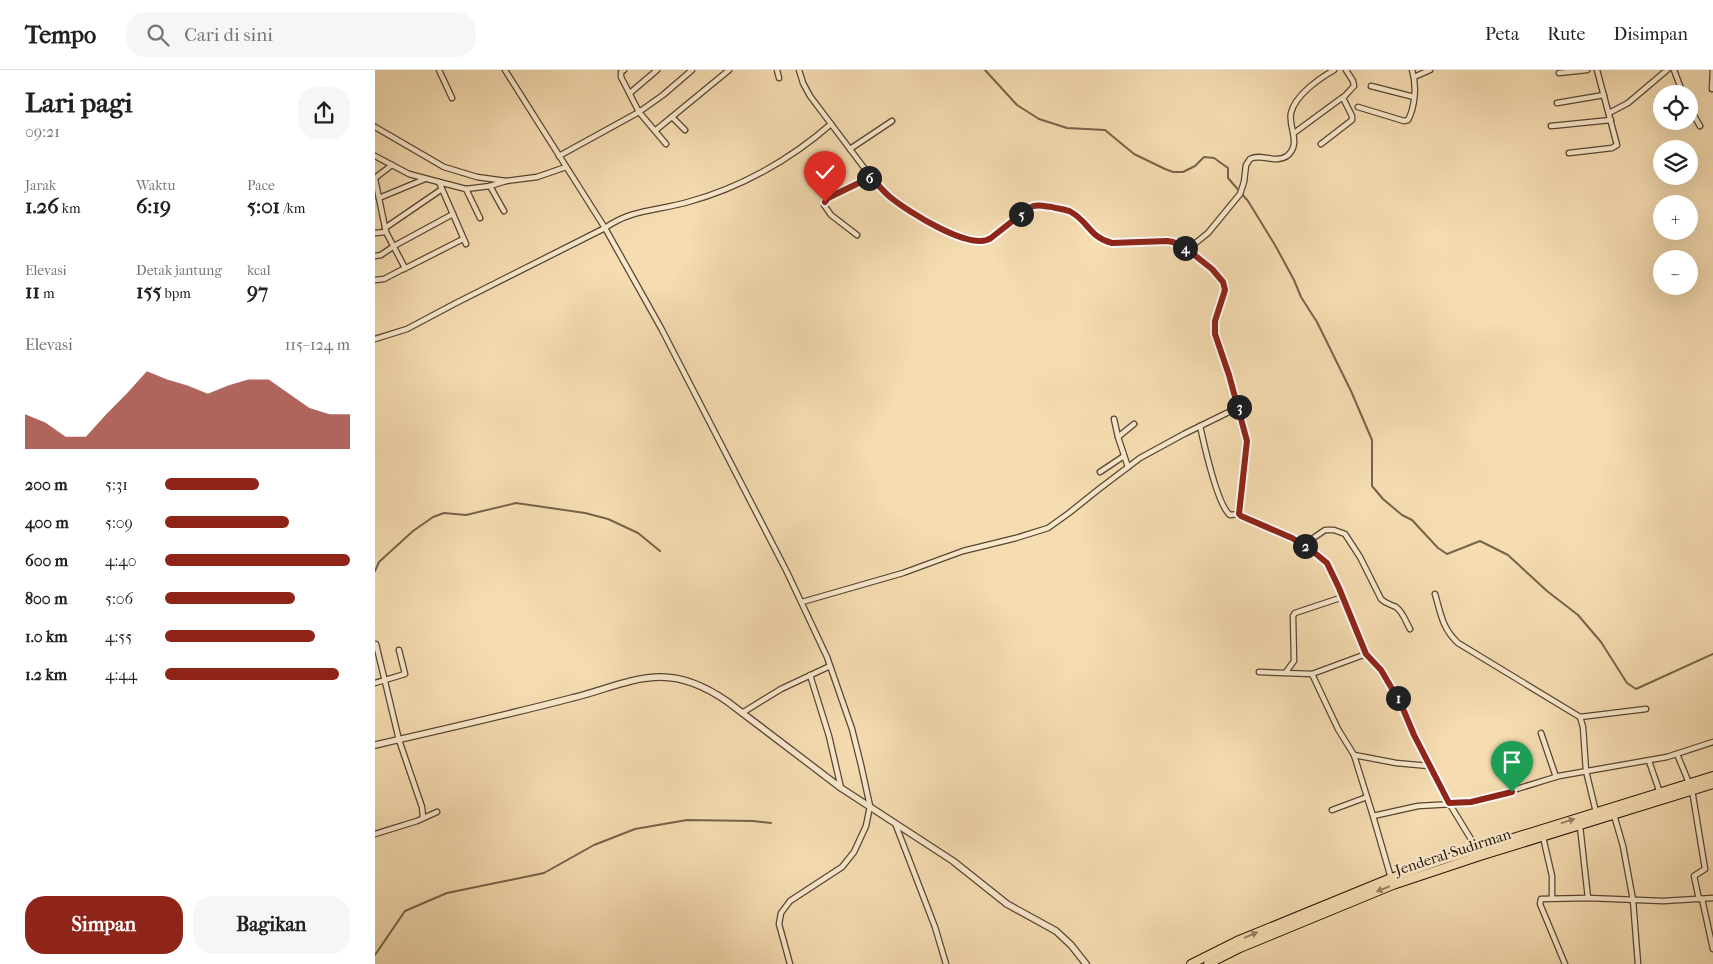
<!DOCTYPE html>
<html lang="id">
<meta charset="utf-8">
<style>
:root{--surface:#fff;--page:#f6f6f6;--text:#202124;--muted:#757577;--line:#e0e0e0;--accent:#8f2418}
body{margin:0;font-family:"IM FELL French Canon",serif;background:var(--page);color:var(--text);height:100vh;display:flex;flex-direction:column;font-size:19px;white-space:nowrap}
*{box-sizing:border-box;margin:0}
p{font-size:16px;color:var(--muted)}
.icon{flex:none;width:28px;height:28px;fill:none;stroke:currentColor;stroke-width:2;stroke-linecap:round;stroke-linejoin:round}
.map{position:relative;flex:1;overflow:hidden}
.panel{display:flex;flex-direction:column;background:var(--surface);width:375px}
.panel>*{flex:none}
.controls{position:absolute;left:1278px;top:15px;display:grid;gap:10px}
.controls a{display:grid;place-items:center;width:45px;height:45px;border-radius:50%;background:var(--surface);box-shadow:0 5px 20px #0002;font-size:25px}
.pin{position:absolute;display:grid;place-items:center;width:42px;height:42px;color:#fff;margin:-51px -21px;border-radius:50% 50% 50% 0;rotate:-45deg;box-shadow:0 0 5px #0007}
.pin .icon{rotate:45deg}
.km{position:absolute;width:25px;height:25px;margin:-12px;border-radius:50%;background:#222;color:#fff;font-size:14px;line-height:25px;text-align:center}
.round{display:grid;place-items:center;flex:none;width:52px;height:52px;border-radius:20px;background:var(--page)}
.headline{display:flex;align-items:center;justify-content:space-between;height:85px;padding:0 25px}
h1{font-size:28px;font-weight:800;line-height:38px}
.metrics{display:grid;grid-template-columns:repeat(3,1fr);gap:8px;height:85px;padding:5px 25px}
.metrics div{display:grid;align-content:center}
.metrics b{font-size:21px;font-weight:800}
.metrics small{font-size:14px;font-weight:400}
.metrics p{font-size:14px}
.chart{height:140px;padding:10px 25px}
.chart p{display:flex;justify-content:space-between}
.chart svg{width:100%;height:90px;margin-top:5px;fill:var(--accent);opacity:.7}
.primary-button{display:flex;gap:10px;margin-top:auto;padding:10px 25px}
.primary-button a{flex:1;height:58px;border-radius:20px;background:var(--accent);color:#fff;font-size:20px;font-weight:800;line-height:58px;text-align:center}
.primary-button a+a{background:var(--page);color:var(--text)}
ul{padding:0 25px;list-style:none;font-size:16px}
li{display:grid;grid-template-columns:80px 60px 1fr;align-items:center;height:38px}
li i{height:12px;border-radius:6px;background:var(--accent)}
header{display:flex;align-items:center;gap:30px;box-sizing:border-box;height:70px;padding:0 25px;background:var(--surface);border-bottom:1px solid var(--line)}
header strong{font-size:24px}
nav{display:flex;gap:28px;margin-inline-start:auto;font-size:18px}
.search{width:350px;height:45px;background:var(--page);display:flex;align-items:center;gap:12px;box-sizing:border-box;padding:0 18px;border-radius:20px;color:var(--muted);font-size:19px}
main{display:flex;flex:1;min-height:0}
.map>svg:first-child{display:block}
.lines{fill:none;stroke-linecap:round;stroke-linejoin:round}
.stream{stroke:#75634a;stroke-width:2}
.minor-casing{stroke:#574531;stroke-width:7}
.tertiary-casing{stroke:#574531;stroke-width:8}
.trunk-casing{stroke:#221306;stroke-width:10}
.minor{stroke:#f8e8cc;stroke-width:4.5}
.tertiary{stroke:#f8e8cc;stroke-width:5.5}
.trunk{stroke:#f5dcb1;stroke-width:8}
.oneway{fill:#968264}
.route-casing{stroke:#fff;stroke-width:10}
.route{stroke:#8f2418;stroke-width:6}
.labels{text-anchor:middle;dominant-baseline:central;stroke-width:4;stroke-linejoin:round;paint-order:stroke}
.street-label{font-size:15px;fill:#221306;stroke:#f8e8cc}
</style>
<header>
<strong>Tempo</strong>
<div class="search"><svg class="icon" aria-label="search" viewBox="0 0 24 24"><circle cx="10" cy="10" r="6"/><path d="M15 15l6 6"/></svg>Cari di sini</div>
<nav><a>Peta</a><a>Rute</a><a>Disimpan</a></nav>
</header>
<main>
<section class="panel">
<div class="headline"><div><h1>Lari pagi</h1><p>09:21</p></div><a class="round"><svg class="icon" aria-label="share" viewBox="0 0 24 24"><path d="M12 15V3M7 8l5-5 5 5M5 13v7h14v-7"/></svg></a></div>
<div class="metrics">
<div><p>Jarak</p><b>1.26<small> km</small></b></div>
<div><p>Waktu</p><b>6:19</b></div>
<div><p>Pace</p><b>5:01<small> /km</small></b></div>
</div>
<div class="metrics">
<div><p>Elevasi</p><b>11<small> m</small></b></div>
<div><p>Detak jantung</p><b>155<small> bpm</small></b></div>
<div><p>kcal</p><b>97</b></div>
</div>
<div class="chart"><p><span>Elevasi</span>115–124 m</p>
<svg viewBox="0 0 160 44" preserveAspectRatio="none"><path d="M0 44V27L10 31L20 38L30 38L40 27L50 17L60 6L70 10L80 13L90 17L100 13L110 10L120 10L130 17L140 24L150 27L160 27V44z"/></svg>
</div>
<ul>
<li><b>200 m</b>5:31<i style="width:51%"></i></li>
<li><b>400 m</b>5:09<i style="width:67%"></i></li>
<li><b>600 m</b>4:40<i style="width:100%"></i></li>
<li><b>800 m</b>5:06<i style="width:70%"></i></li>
<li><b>1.0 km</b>4:55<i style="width:81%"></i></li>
<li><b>1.2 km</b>4:44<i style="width:94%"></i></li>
</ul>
<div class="primary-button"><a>Simpan</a><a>Bagikan</a></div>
</section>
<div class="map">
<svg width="1338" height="894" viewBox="0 0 1338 894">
<rect width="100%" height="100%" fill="#f5dcb1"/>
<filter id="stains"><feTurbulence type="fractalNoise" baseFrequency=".004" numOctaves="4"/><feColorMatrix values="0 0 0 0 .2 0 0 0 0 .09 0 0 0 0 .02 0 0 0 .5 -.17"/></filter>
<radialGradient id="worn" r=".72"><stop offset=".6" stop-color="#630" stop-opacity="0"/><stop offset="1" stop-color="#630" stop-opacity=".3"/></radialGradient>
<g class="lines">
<g class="stream">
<polyline points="610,0 642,35 664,49 692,58 730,60 759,84 790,99 798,102 808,102 820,96 829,87 839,88 853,98 853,108 873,131 900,175 919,210 926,227 942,252 976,321 997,370 997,416 1008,429 1027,445 1037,450 1063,478 1072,484 1105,471 1133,485 1172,521 1203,545 1226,572 1252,613 1261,619 1338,584"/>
<polyline points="0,501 4,492 38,461 58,447 69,443 91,445 141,433 210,443 233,449 263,463 285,481"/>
<polyline points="0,885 30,841 72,823 169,803 219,775 260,759 312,750 378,751 396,753"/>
</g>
<g class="minor-casing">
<g id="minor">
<polyline points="64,0 77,28"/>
<polyline points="130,0 230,158 286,258 412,502 452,587 477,659 486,695 495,736 491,756 479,782 467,797 415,831 406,843 404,854 415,894"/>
<polyline points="249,0 246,2 246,7 264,42 291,74"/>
<polyline points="402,0 404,8"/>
<path d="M424,0l4,13 7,13 61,81 16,18 43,29 21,9 24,7 11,1 42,-33c9,-4 15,-2 24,-1 6,2 14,2 19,5 18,10 18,25 41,31l55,-2 6,1 15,7 24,20 10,10 2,7 1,4 -9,26 -1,19 14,40 18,66 -8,73 2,2 51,22 18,11 17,14 12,25 27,66 15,16 20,34 13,31 35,68 28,46"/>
<polyline points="1299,0 1308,24"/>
<polyline points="1184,3 1212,0"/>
<polyline points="1039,7 1055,0"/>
<polyline points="996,16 1039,27"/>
<polyline points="1337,19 1338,0"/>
<polyline points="255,23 282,0"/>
<polyline points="1182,33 1229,25"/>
<path d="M983,37l46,14 4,-1c7,-13 9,-35 4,-50"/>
<polyline points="1314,37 1325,56"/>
<polyline points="1234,43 1253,33 1292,0"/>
<polyline points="297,47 310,60"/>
<polyline points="1176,56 1236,50"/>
<polyline points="0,57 69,97 102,107 131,111"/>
<polyline points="281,60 354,0"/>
<polyline points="919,63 968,27"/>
<polyline points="946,74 977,50 977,46 968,28 979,16 978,11 971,0"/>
<polyline points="475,79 517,51"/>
<polyline points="1194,83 1237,78 1242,75 1222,0"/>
<polyline points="0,86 34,104 64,112"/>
<polyline points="184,86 264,42 288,25 317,0"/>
<polyline points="0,108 17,95"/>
<polyline points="0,109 11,162 30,198 9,209 0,210"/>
<polyline points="4,128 50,109"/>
<polyline points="129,141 115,116 131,111 162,107 191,97"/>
<polyline points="105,148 91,119 115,116"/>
<polyline points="10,158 67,119"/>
<polyline points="0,163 11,162"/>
<polyline points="482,165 456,145 449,135 453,128 496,107"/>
<polyline points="91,174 64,112 91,119"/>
<path d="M813,179l20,-16 32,-39 4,-12 2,-17 4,-6c11,-6 25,5 37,-3 15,-12 1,-29 4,-43 4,-18 29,-35 43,-43"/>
<polyline points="0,186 6,185 19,176 78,144"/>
<polyline points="29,199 88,169"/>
<path d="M0,269l32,-10 49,-26 149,-75c27,-19 52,-17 83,-26 52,-14 102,-42 143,-78"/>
<polyline points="739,349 743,367 753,397"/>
<path d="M825,356c4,18 17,79 30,89l9,-1"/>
<polyline points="743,367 759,354"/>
<polyline points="725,402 749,386"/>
<path d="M928,475l22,-15h9l11,4 15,23 21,42c5,5 9,5 15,8 7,5 10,15 14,22"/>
<path d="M1060,524c6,20 7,34 23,49l122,74 3,10 3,44 10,41"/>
<polyline points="427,532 528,503 588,481 641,468 673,458 694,443 724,419 765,388 809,364 864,337"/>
<polyline points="1,574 24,670 47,737 48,747"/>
<polyline points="884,602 937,604 991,584"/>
<polyline points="911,602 919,591 918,546 920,543 968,527"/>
<polyline points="937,604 963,659 979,685 998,746 1043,736 1096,733 1184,706 1292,687 1338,672"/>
<polyline points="435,605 454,666 466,718"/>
<polyline points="0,613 30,604 24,580"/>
<polyline points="367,643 406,619 455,596"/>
<polyline points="1205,647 1271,639"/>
<polyline points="1166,663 1181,707"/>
<polyline points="1302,684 1314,713"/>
<polyline points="979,685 1021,693 1054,696"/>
<polyline points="1274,691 1285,723"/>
<polyline points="1317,720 1330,799 1319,806 1324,829"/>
<polyline points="957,740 992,727"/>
<polyline points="1239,745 1248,776 1258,830 1263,894"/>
<polyline points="998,746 1016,808"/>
<polyline points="520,753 560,857 571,894"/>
<polyline points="1205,756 1213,828"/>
<polyline points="0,764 42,751 62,742"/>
<polyline points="1168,767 1177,806 1177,828"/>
<polyline points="1327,829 1338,879"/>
<polyline points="1190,894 1165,834 1166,829 1213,828 1288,831 1338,828"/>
</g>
</g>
<g class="tertiary-casing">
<path id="tertiary" d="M0,675c66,-15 132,-30 197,-47 30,-7 59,-21 89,-21 25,0 47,11 67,25l113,86 112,73 54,43 49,27 15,14 15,19"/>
</g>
<g class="trunk-casing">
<g id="trunk">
<polyline points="816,894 862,871 1016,808 1064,791 1338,706"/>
<polyline points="833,894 865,878 1018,815 1105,786 1338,714"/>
</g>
</g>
<use href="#minor" class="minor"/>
<use href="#tertiary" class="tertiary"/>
<use href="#trunk" class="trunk"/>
</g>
<defs><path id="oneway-solid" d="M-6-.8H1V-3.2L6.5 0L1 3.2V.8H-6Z" transform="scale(1.25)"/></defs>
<g class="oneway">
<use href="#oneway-solid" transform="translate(1193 751) rotate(-18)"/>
<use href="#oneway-solid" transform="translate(1008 819) rotate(158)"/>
<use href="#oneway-solid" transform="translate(876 865) rotate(-23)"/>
</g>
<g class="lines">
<g class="route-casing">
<path id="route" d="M450,132l3,-4 43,-21c6,7 12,14 19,20 17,14 81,55 101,41l38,-30c7,-4 14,-2 23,-1 6,2 14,2 19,5 18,10 18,25 41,31l55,-2 6,1 15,8 24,19 11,13 2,8 -10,31v13l14,41 18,66 -8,73 2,2 51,22 18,11 17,14 12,25 27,66 15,16 20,34 13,31 35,68 22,-1 41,-10"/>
</g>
<use href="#route" class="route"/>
</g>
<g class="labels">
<g class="street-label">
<text transform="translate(1078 782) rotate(-18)">Jenderal Sudirman</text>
</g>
</g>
<rect width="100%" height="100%" filter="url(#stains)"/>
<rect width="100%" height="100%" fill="url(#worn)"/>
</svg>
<div class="controls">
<a><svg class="icon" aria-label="locate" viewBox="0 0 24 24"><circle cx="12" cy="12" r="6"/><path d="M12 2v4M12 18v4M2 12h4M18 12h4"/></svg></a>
<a><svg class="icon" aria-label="layers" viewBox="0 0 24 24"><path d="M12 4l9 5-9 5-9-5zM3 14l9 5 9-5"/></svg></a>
<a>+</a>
<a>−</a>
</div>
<div class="pin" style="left:1137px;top:722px;background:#1e9e55"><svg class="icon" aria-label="arrive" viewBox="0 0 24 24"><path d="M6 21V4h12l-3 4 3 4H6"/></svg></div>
<div class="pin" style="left:450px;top:132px;background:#d93025"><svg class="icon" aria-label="check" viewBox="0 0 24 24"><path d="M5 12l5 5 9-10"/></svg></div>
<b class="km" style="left:1023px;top:628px">1</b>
<b class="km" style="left:930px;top:476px">2</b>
<b class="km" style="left:864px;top:337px">3</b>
<b class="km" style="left:810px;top:178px">4</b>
<b class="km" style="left:646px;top:144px">5</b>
<b class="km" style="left:494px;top:108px">6</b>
</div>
</main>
